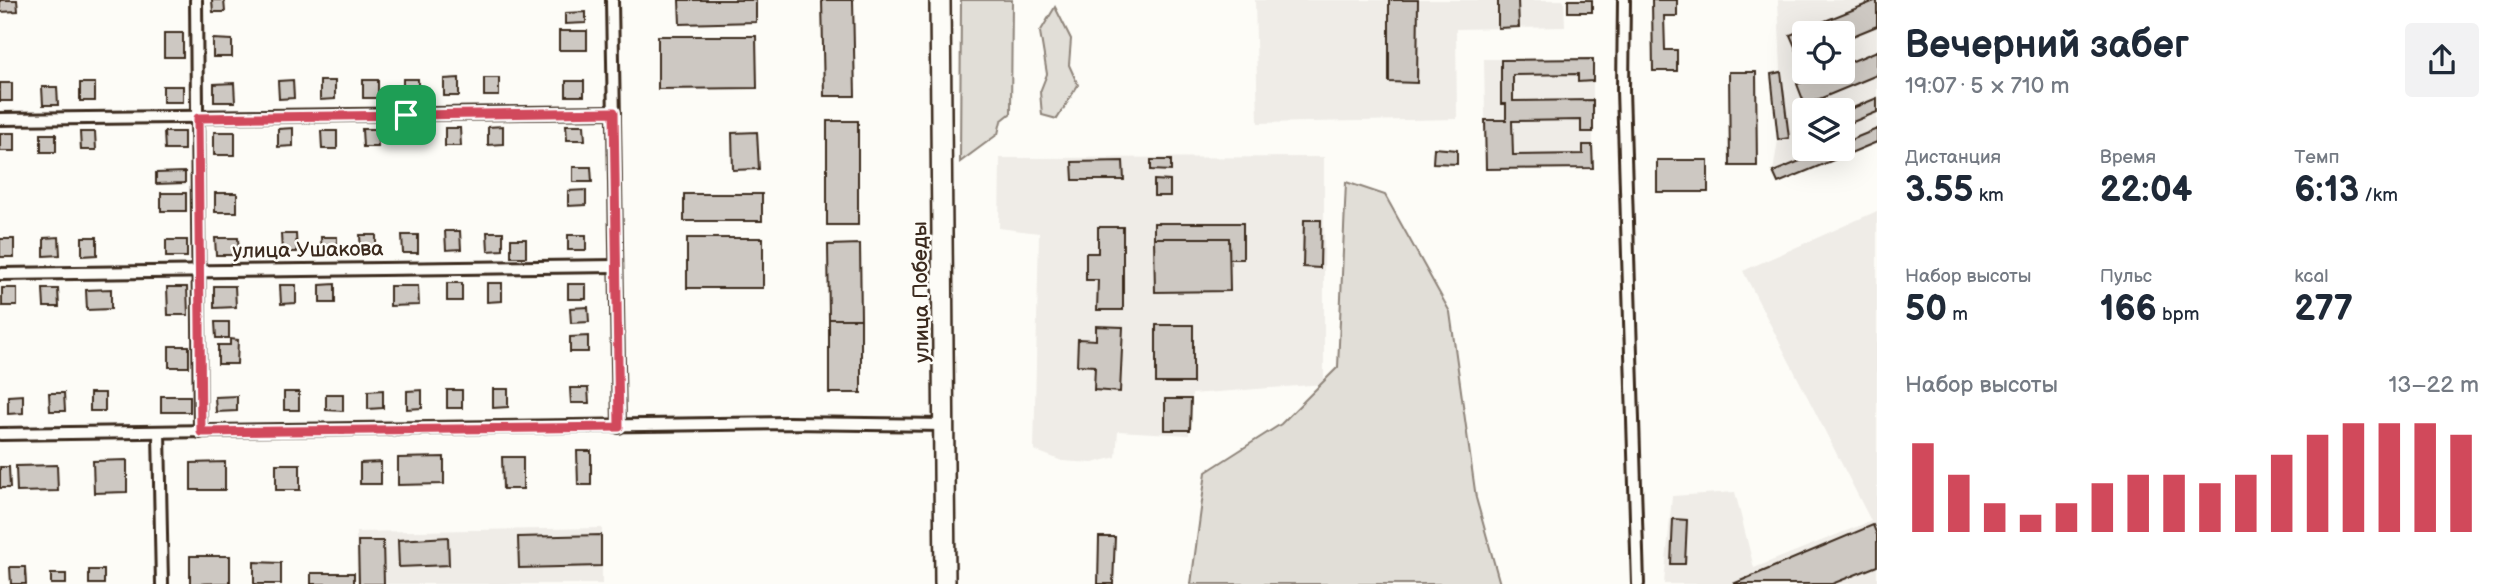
<!DOCTYPE html>
<html lang="ru">
<meta charset="utf-8">
<style>
:root{--surface:#fff;--page:#f2f2f3;--text:#1f2937;--muted:#747a83;--accent:#d1495b}
body{margin:0;font-family:"Balsamiq Sans",sans-serif;background:var(--page);color:var(--text);height:100vh;display:flex;flex-direction:column;font-size:26px;white-space:nowrap}
*{box-sizing:border-box;margin:0}
p{font-size:23px;color:var(--muted)}
.icon{flex:none;width:38px;height:38px;fill:none;stroke:currentColor;stroke-width:2;stroke-linecap:round;stroke-linejoin:round}
.map{position:relative;flex:1;overflow:hidden}
.drawer{display:flex;flex-direction:column;background:var(--surface);width:630px}
.drawer>*{flex:none}
.fabs{position:absolute;left:1792px;top:21px;display:grid;gap:14px}
.fabs a{display:grid;place-items:center;width:63px;height:63px;border-radius:7px;background:var(--surface);box-shadow:0 7px 28px #0002;font-size:35px}
.pin{position:absolute;display:grid;place-items:center;width:60px;height:60px;color:#fff;margin:-30px;border-radius:14px;box-shadow:0 4px 10px #0006}
.round{display:grid;place-items:center;flex:none;width:74px;height:74px;border-radius:7px;background:var(--page)}
.overview{display:flex;align-items:center;justify-content:space-between;height:119px;padding:0 28px}
h1{font-size:38px;font-weight:600;line-height:52px}
.metrics{display:grid;grid-template-columns:repeat(3,1fr);gap:10px;height:119px;padding:7px 28px}
.metrics div{display:grid;align-content:center}
.metrics b{font-size:35px;font-weight:600}
.metrics small{font-size:19px;font-weight:400}
.metrics p{font-size:19px}
.chart{height:196px;padding:14px 28px}
.chart p{display:flex;justify-content:space-between}
.chart svg{width:100%;height:126px;margin-top:7px;stroke:var(--accent);stroke-width:6}
main{display:flex;flex:1;min-height:0}
.map>svg:first-child{display:block}
.built{fill:#efece7;fill-rule:evenodd}
.green{fill:#e1ded7;stroke:#8e847a;stroke-width:2}
.building{fill:#cdc8c2;stroke:#3b2a1e;stroke-width:2}
.lines{fill:none;stroke-linecap:round;stroke-linejoin:round}
.minor-casing{stroke:#3b2a1e;stroke-width:16}
.trunk-casing{stroke:#3b2a1e;stroke-width:24}
.minor{stroke:#fdfcf7;stroke-width:10}
.trunk{stroke:#fdfcf7;stroke-width:19}
.route-casing{stroke:#fff;stroke-width:14}
.route{stroke:#d1495b;stroke-width:9}
.labels{text-anchor:middle;dominant-baseline:central;stroke-width:5;stroke-linejoin:round;paint-order:stroke}
.street-label{font-size:21px;fill:#3b2a1e;stroke:#fdfcf7}
</style>
<main>
<div class="map">
<svg width="1877" height="584" viewBox="0 0 1877 584">
<rect width="100%" height="100%" fill="#fdfcf7"/>
<filter id="ink" filterUnits="userSpaceOnUse"><feTurbulence type="fractalNoise" baseFrequency=".0143" numOctaves="2"/><feDisplacementMap in="SourceGraphic" scale="14" xChannelSelector="R" yChannelSelector="G"/><feConvolveMatrix kernelMatrix="1 2 1 2 8 2 1 2 1" color-interpolation-filters="sRGB"/></filter>
<g filter="url(#ink)">
<g class="built">
<polygon points="1255,0 1564,0 1565,27 1456,29 1457,119 1258,123"/>
<path d="M1778,0h99v141l-99,42 -5,-11 5,-32 -7,-66 10,-2zM1804,33h39v39h-39zM1804,110h39v39h-39z"/>
<polygon points="1484,59 1593,59 1593,168 1486,169"/>
<polygon points="1324,157 1324,384 1192,394 1189,435 1118,431 1116,457 1093,463 1062,461 1034,450 1039,233 999,228 1000,158"/>
<polygon points="1877,211 1877,584 1664,584 1672,496 1735,492 1754,568 1871,521 1743,271"/>
<polygon points="602,528 602,584 357,584 356,532"/>
</g>
<g class="green">
<polygon points="961,0 1012,0 1011,113 1001,121 998,134 960,162"/>
<polygon points="1055,7 1071,39 1069,65 1078,85 1057,119 1042,115 1040,92 1047,74 1040,32"/>
<polygon points="1346,182 1385,195 1450,312 1476,498 1500,584 1191,584 1206,472 1281,424 1338,367"/>
</g>
<g class="building">
<polygon points="0,0 17,0 18,11 0,12"/>
<polygon points="212,0 237,0 224,0 225,12 213,12"/>
<polygon points="679,0 756,0 756,22 680,24"/>
<polygon points="822,0 853,0 855,96 824,96"/>
<polygon points="1389,0 1418,0 1417,83 1389,82"/>
<polygon points="1498,0 1518,0 1519,27 1498,28"/>
<rect x="1568" y="0" width="24" height="12"/>
<polygon points="1652,0 1677,0 1677,16 1664,16 1665,50 1677,50 1677,71 1653,71"/>
<polygon points="1877,0 1877,26 1843,40 1843,33 1804,33 1804,56 1800,58 1790,35"/>
<polygon points="586,12 586,23 565,24 565,13"/>
<rect x="559" y="31" width="28" height="19"/>
<rect x="164" y="33" width="19" height="24"/>
<polygon points="658,36 756,36 757,88 658,89"/>
<polygon points="213,39 232,40 232,57 213,57"/>
<polygon points="1877,51 1877,75 1805,105 1797,84 1827,72 1843,72 1843,65"/>
<polygon points="1593,59 1593,81 1578,82 1578,74 1513,75 1513,101 1593,100 1593,132 1581,132 1581,120 1512,121 1513,155 1583,154 1583,145 1592,145 1593,168 1486,169 1485,120 1506,120 1506,104 1501,104 1501,60"/>
<polygon points="1729,72 1756,72 1757,166 1730,166"/>
<polygon points="1781,72 1789,138 1778,140 1771,74"/>
<polygon points="459,78 459,96 444,96 444,79"/>
<rect x="484" y="78" width="15" height="18"/>
<rect x="403" y="79" width="15" height="18"/>
<polygon points="293,80 294,98 279,99 278,81"/>
<rect x="363" y="80" width="15" height="18"/>
<polygon points="320,81 335,81 335,99 320,100"/>
<rect x="566" y="81" width="18" height="15"/>
<rect x="0" y="83" width="12" height="18"/>
<rect x="80" y="83" width="15" height="18"/>
<polygon points="234,83 235,102 214,102 214,84"/>
<rect x="163" y="86" width="20" height="16"/>
<polygon points="42,87 57,87 58,105 43,105"/>
<polygon points="1877,98 1877,112 1843,126 1843,112"/>
<rect x="827" y="121" width="31" height="104"/>
<polygon points="405,125 420,125 421,143 406,143"/>
<polygon points="566,125 584,125 585,140 567,140"/>
<polygon points="503,126 503,144 488,145 488,127"/>
<polygon points="293,128 293,146 278,147 278,129"/>
<polygon points="445,128 460,128 461,146 445,146"/>
<polygon points="362,129 377,129 378,147 363,147"/>
<polygon points="1877,129 1877,142 1778,183 1773,172 1829,149 1843,149 1843,143"/>
<polygon points="321,131 337,131 337,149 322,149"/>
<polygon points="80,132 95,132 96,150 81,150"/>
<polygon points="164,132 184,132 184,150 165,150"/>
<rect x="214" y="132" width="21" height="23"/>
<polygon points="757,132 759,169 733,170 732,133"/>
<rect x="0" y="133" width="15" height="18"/>
<rect x="41" y="134" width="15" height="18"/>
<polygon points="1434,148 1457,150 1457,164 1433,163"/>
<polygon points="1151,160 1171,160 1171,171 1151,170"/>
<rect x="1657" y="160" width="51" height="32"/>
<polygon points="1123,161 1124,180 1073,180 1072,162"/>
<polygon points="573,167 591,167 592,182 573,182"/>
<polygon points="185,172 185,183 156,184 156,173"/>
<polygon points="1154,180 1170,181 1170,196 1154,196"/>
<polygon points="586,190 586,205 568,206 568,191"/>
<rect x="161" y="193" width="25" height="18"/>
<rect x="215" y="193" width="22" height="19"/>
<rect x="684" y="194" width="78" height="27"/>
<polygon points="1304,220 1321,220 1320,268 1303,267"/>
<polygon points="1154,223 1243,223 1243,259 1229,259 1229,238 1154,238"/>
<polygon points="1098,227 1123,227 1123,310 1097,310 1098,280 1086,280 1086,253 1098,253"/>
<polygon points="445,231 460,231 461,249 446,250"/>
<polygon points="487,232 503,232 503,250 488,251"/>
<polygon points="281,234 296,234 297,252 282,252"/>
<polygon points="360,235 376,235 376,253 361,254"/>
<polygon points="402,235 418,235 418,253 403,253"/>
<rect x="568" y="235" width="18" height="15"/>
<polygon points="59,237 60,255 44,256 44,238"/>
<polygon points="82,237 97,237 97,255 82,256"/>
<polygon points="321,237 337,237 337,255 322,256"/>
<polygon points="215,238 238,238 239,255 216,255"/>
<rect x="687" y="238" width="76" height="50"/>
<polygon points="1154,238 1229,238 1230,291 1155,292"/>
<rect x="0" y="239" width="14" height="18"/>
<rect x="511" y="239" width="15" height="18"/>
<rect x="166" y="240" width="21" height="17"/>
<polygon points="860,244 861,319 829,319 828,245"/>
<rect x="447" y="283" width="15" height="18"/>
<polygon points="487,283 502,283 502,301 487,302"/>
<polygon points="335,284 335,303 320,303 320,285"/>
<rect x="568" y="284" width="18" height="15"/>
<polygon points="280,285 296,285 296,303 281,304"/>
<polygon points="214,286 235,286 236,307 214,308"/>
<polygon points="390,286 418,286 419,305 390,306"/>
<polygon points="167,287 187,287 188,315 168,315"/>
<rect x="2" y="288" width="15" height="18"/>
<polygon points="43,289 58,289 59,307 44,307"/>
<polygon points="111,289 111,309 87,310 86,290"/>
<polygon points="588,307 589,322 571,323 570,308"/>
<rect x="829" y="319" width="32" height="74"/>
<polygon points="215,322 229,322 229,338 216,338"/>
<rect x="1156" y="325" width="37" height="58"/>
<polygon points="1096,326 1123,327 1120,392 1094,390 1095,366 1077,365 1078,339 1096,340"/>
<polygon points="588,336 588,352 570,352 570,337"/>
<polygon points="230,339 238,340 237,364 218,364 218,345 230,345"/>
<rect x="169" y="346" width="20" height="21"/>
<polygon points="570,388 588,388 589,403 571,403"/>
<polygon points="493,389 508,389 508,407 493,408"/>
<polygon points="383,390 383,408 368,409 368,391"/>
<polygon points="422,390 422,408 407,409 407,391"/>
<rect x="447" y="390" width="15" height="18"/>
<rect x="284" y="392" width="15" height="18"/>
<polygon points="49,393 64,393 65,411 50,411"/>
<rect x="90" y="393" width="15" height="18"/>
<polygon points="326,394 343,394 343,411 326,410"/>
<polygon points="23,395 23,413 8,414 8,396"/>
<rect x="161" y="396" width="29" height="16"/>
<polygon points="237,396 237,411 216,412 215,397"/>
<polygon points="1165,399 1191,399 1190,430 1165,430"/>
<polygon points="577,451 591,451 591,485 578,485"/>
<polygon points="444,457 444,484 398,485 398,458"/>
<polygon points="502,457 523,457 523,489 503,489"/>
<polygon points="127,460 127,492 94,493 93,461"/>
<polygon points="225,462 225,490 191,490 191,463"/>
<polygon points="381,462 381,484 360,484 360,463"/>
<rect x="276" y="464" width="24" height="26"/>
<polygon points="57,465 58,491 17,492 16,466"/>
<polygon points="0,467 9,467 10,488 0,488"/>
<polygon points="1673,519 1687,520 1685,564 1671,564"/>
<polygon points="1873,525 1877,535 1877,566 1832,584 1733,584"/>
<polygon points="601,535 601,566 519,568 518,537"/>
<polygon points="448,537 449,565 399,567 398,540"/>
<polygon points="1099,537 1115,537 1113,584 1098,584"/>
<polygon points="358,541 383,541 384,584 359,584"/>
<polygon points="190,556 230,556 230,583 190,584"/>
<polygon points="254,562 281,563 281,584 254,584"/>
<polygon points="10,567 25,567 26,584 11,584"/>
<rect x="89" y="570" width="15" height="14"/>
<rect x="311" y="573" width="43" height="11"/>
<rect x="51" y="574" width="15" height="10"/>
</g>
<g class="lines">
<g class="minor-casing">
<g id="minor">
<polyline points="196,0 200,432"/>
<polyline points="612,0 619,427"/>
<polyline points="1624,0 1623,90 1638,584"/>
<polyline points="0,119 614,112"/>
<polyline points="0,274 616,266"/>
<polyline points="159,432 162,584"/>
<polyline points="0,434 788,423 945,425"/>
</g>
</g>
<g class="trunk-casing">
<polyline id="trunk" points="940,0 945,584"/>
</g>
<use href="#minor" class="minor"/>
<use href="#trunk" class="trunk"/>
</g>
</g>
<g class="lines" filter="url(#ink)">
<g class="route-casing">
<polygon id="route" points="614,112 619,427 201,432 198,118"/>
</g>
<use href="#route" class="route"/>
</g>
<g class="labels">
<g class="street-label">
<text transform="translate(308 250) rotate(-1)">улица Ушакова</text>
<text transform="translate(921 292) rotate(-91)">улица Победы</text>
</g>
</g>
</svg>
<div class="fabs">
<a><svg class="icon" aria-label="locate" viewBox="0 0 24 24"><circle cx="12" cy="12" r="6"/><path d="M12 2v4M12 18v4M2 12h4M18 12h4"/></svg></a>
<a><svg class="icon" aria-label="layers" viewBox="0 0 24 24"><path d="M12 4l9 5-9 5-9-5zM3 14l9 5 9-5"/></svg></a>
</div>
<div class="pin" style="left:406px;top:115px;background:#1e9e55"><svg class="icon" aria-label="arrive" viewBox="0 0 24 24"><path d="M6 21V4h12l-3 4 3 4H6"/></svg></div>
</div>
<section class="drawer">
<div class="overview"><div><h1>Вечерний забег</h1><p>19:07 · 5 × 710 m</p></div><a class="round"><svg class="icon" aria-label="share" viewBox="0 0 24 24"><path d="M12 15V3M7 8l5-5 5 5M5 13v7h14v-7"/></svg></a></div>
<div class="metrics">
<div><p>Дистанция</p><b>3.55<small> km</small></b></div>
<div><p>Время</p><b>22:04</b></div>
<div><p>Темп</p><b>6:13<small> /km</small></b></div>
</div>
<div class="metrics">
<div><p>Набор высоты</p><b>50<small> m</small></b></div>
<div><p>Пульс</p><b>166<small> bpm</small></b></div>
<div><p>kcal</p><b>277</b></div>
</div>
<div class="chart"><p><span>Набор высоты</span>13–22 m</p>
<svg viewBox="0 0 160 44" preserveAspectRatio="none"><path d="M5 44V13M15 44V24M25 44V34M35 44V38M45 44V34M55 44V27M65 44V24M75 44V24M85 44V27M95 44V24M105 44V17M115 44V10M125 44V6M135 44V6M145 44V6M155 44V10"/></svg>
</div>
</section>
</main>
